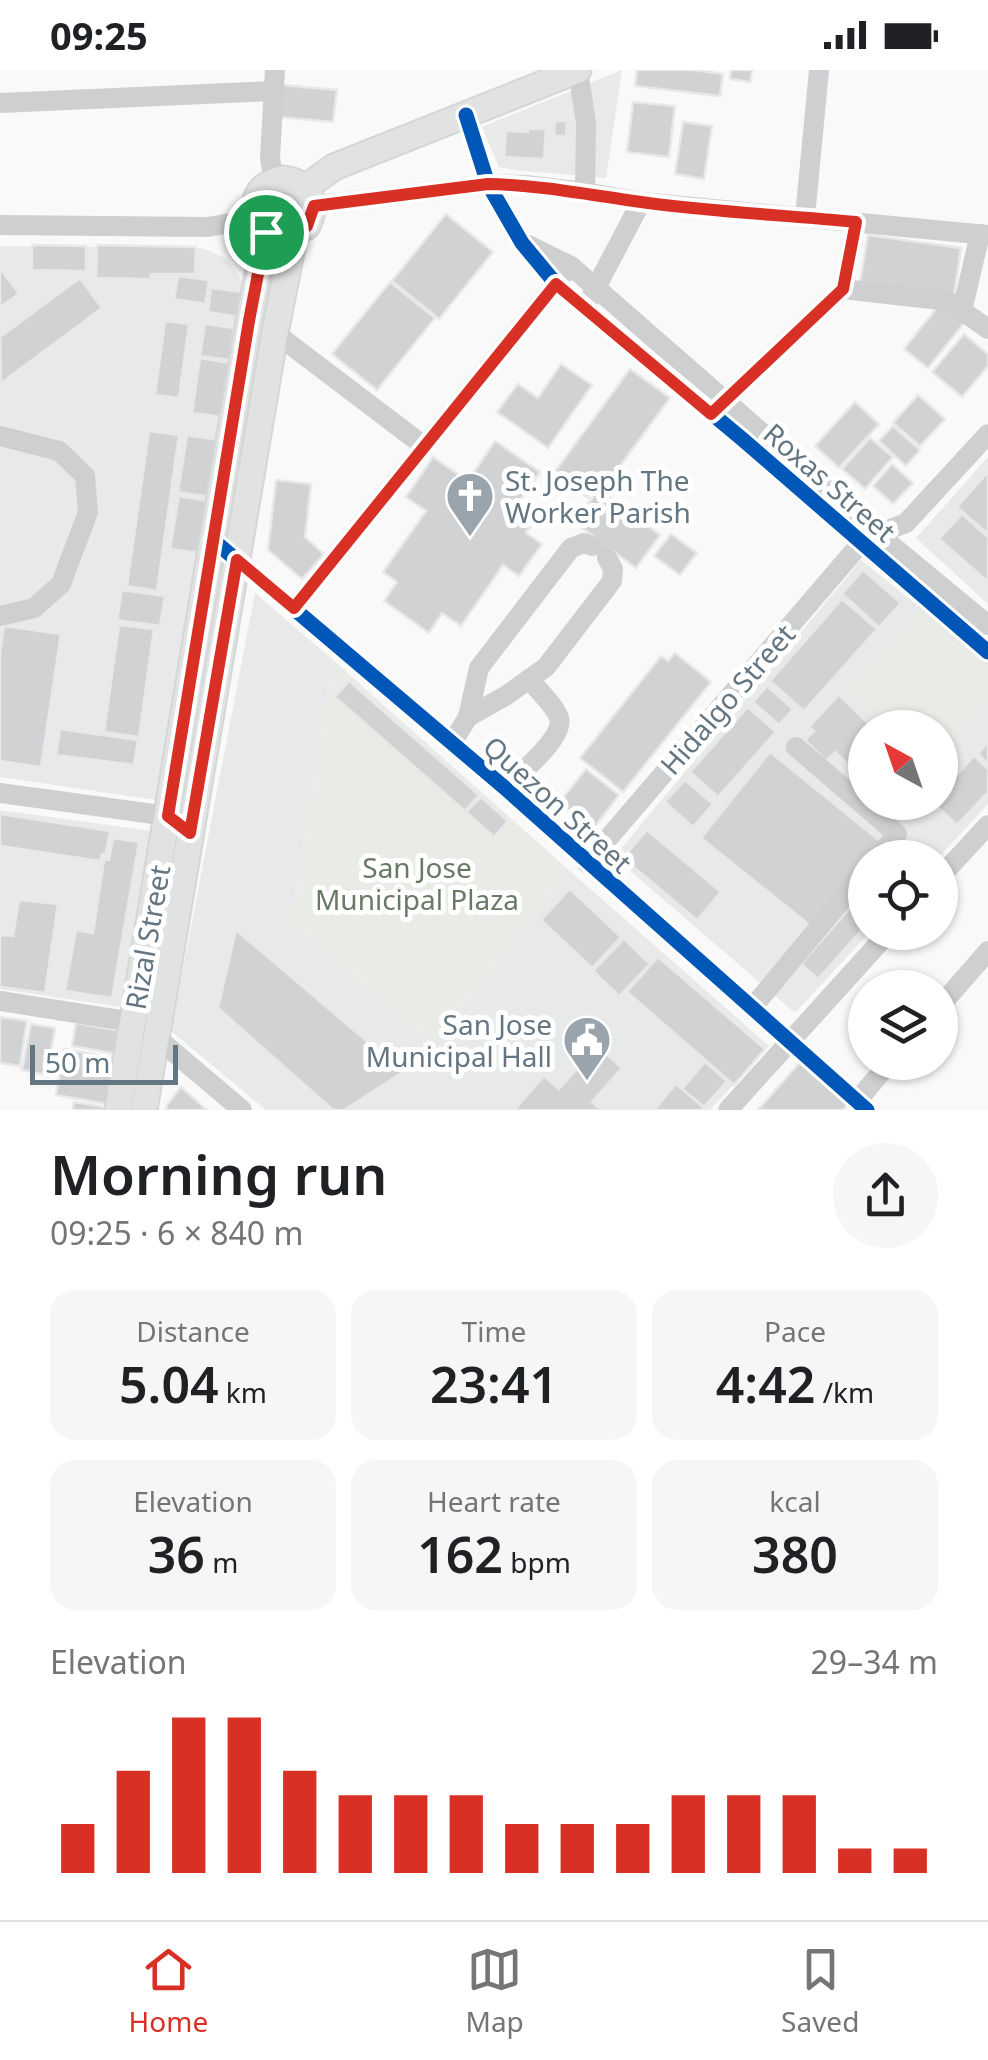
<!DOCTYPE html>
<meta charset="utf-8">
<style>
:root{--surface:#fff;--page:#f6f6f6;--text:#202124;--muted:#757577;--line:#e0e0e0;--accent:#d93025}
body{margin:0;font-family:"Noto Sans",sans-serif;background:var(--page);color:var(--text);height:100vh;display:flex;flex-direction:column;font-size:38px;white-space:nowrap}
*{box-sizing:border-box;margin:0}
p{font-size:32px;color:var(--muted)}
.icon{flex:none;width:55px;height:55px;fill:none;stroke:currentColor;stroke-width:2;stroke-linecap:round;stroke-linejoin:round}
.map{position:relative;height:1040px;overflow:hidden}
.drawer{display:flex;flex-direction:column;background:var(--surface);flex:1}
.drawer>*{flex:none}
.needle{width:65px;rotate:320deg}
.fabs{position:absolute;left:848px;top:640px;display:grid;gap:20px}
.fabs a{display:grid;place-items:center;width:110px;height:110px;border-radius:50%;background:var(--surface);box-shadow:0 2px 8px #0004;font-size:50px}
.scale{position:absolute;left:30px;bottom:25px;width:148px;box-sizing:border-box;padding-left:10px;border:5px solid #657683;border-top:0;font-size:28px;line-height:35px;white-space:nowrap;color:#657683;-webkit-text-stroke:8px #fff;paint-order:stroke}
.pin{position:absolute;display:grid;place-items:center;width:85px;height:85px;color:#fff;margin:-42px;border:5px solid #fff;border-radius:50%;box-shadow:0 2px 10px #0007}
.round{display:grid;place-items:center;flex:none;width:105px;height:105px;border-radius:52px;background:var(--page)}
.head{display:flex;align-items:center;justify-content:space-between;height:170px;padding:0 50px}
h1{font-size:55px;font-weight:600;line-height:75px}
.stats{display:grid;grid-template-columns:repeat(3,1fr);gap:15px;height:170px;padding:10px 50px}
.stats div{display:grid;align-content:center;border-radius:25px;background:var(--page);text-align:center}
.stats b{font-size:50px;font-weight:600}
.stats small{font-size:28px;font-weight:400}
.stats p{font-size:28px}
.chart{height:280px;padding:20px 50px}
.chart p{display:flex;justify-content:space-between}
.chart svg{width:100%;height:180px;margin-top:10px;stroke:var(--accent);stroke-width:6}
.status{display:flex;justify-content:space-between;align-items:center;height:70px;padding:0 50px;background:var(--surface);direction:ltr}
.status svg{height:28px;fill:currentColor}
.menu{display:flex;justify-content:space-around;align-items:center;height:140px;border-top:2px solid var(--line);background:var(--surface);font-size:28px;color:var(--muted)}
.menu a{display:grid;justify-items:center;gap:5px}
.menu .current{color:var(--accent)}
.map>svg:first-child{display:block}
.built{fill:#e8e9e9;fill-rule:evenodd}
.green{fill:#e8ebe6}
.building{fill:#d0d2d3;stroke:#e8e8e8;stroke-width:2.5}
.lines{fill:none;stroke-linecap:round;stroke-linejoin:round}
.major-casing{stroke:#d5d6d7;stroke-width:29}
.minor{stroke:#cecfd0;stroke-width:20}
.major{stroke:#e1e2e2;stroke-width:25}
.cycleway-casing{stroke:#fff;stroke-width:21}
.cycleway{stroke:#0057b8;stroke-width:15}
.route-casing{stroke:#fff;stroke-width:20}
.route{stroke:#d93025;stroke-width:12}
.labels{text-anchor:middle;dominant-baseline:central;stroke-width:10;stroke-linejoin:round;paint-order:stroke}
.poi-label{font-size:28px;fill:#657683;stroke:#fff;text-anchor:start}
.street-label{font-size:28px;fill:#657683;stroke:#fff}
.park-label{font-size:28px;fill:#687a64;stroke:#fff}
</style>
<div class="status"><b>09:25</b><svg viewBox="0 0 49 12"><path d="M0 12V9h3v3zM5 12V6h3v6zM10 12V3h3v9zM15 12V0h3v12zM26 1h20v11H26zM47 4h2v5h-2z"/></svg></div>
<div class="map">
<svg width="988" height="1040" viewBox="0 0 988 1040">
<rect width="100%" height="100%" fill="#f9f9f9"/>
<g class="built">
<polygon points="622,0 606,108 513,100 499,97 482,57"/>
<polygon points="0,176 202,178 227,189 246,217 163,731 0,707"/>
<polygon points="988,387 988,534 916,468"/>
<path d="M861,490l127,102v142l-49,53 -74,1v74l4,1 -74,80 -181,-156zM865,658h75v74h-75z"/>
<polygon points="255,523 333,590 291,853 433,973 570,801 769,976 710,1040 266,1040 171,961"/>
<polygon points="0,740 151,761 121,937 0,919"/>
</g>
<g class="green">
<polygon points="920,540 988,601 988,629 940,683 940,658 888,657 848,621"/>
<polygon points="333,590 570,801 433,973 291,853"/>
</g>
<g class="building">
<polygon points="637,0 693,0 723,4 720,26 635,16"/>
<polygon points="731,0 752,0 750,12 730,9"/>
<polygon points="282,15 337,20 333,52 279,47"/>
<polygon points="633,32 675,36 669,87 627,82"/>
<polygon points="555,51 567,51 566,66 554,66"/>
<polygon points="683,52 712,56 704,109 675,104"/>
<polygon points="528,59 546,59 544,89 504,87 506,61 528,62"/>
<polygon points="446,144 493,182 439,249 392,211"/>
<polygon points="868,165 961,178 954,226 860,212"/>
<polygon points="32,175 86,176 86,201 32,200"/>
<polygon points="97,175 196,177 195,204 151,204 151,209 96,208"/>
<polygon points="0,198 19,224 0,237"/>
<polygon points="178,206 209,210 205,234 174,229"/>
<polygon points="80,208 102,238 1,313 0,267"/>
<polygon points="390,212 435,248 377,320 332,284"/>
<polygon points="211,218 242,222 238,247 208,242"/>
<polygon points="940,234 964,253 928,298 904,279"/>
<polygon points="165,251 189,254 179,328 155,325"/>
<polygon points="205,254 234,258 229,290 200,286"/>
<polygon points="964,264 988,284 988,296 962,327 932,302"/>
<polygon points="200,288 230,293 222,347 192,343"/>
<polygon points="561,294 592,315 548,378 497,342 518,314 538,328"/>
<polygon points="630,299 670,328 603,419 597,415 588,428 554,403"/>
<polygon points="918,325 945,349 920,376 893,353"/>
<polygon points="855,332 879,354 839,398 815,376"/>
<polygon points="893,356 920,380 906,396 879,371"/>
<polygon points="149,361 179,365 157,521 127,516"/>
<polygon points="187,365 218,370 209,427 178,422"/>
<polygon points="870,368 893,387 865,419 842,399"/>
<polygon points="495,371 540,402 512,442 531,455 526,463 542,474 519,506 503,495 461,556 442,543 429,563 384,531 397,512 383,502 426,441 406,427 433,387 468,411"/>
<polygon points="892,394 913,413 893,434 873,416"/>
<polygon points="988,402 988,464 957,437"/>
<polygon points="276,410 311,414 305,467 324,484 302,509 268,480"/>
<polygon points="599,419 660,465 636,498 613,481 605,491 589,479 597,469 574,452"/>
<polygon points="179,426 208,431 199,483 170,479"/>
<polygon points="962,444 988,467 988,512 939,469"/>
<polygon points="671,464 697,483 680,505 654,486"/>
<polygon points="863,500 901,533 879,557 842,524"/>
<polygon points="122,520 165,526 160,556 117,550"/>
<polygon points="842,529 877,559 804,641 770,611"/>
<polygon points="119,555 154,559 139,667 104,662"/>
<polygon points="4,556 61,564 41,697 0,691 0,584"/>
<polygon points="675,583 711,612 623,722 580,688 661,586 668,591"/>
<polygon points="349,611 479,725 465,741 335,627"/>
<polygon points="767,616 793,639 779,655 753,632"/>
<polygon points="839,625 873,658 865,658 865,690 855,701 835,682 826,691 805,670 814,661 809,657"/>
<polygon points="748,637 776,662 718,727 690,702"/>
<polygon points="60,659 138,670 134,695 56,685"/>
<polygon points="988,672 988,694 978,684"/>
<polygon points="770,682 880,771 865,788 865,790 812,857 701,768"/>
<polygon points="974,686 988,699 988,722 957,755 932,732 940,732 940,723"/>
<polygon points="586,699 619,725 592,760 559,733"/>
<polygon points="685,710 713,734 693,757 665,732"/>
<polygon points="481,727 508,751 494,767 466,742"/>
<polygon points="0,744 110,761 106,783 102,784 100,791 0,776"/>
<polygon points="647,760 721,822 697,850 623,788"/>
<polygon points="113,768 139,772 112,928 65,921 76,860 93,863 104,790 109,790"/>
<polygon points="570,819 621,867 592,898 541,850"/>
<polygon points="865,821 865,856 818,909 801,894"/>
<polygon points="19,830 58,834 45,923 0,917 0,865 13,866"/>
<polygon points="236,860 403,1002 344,1040 333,1040 218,938"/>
<polygon points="624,869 650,894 619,926 593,901"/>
<polygon points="658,887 765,979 734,1015 627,922"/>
<polygon points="0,947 27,951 20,996 0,993"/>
<polygon points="76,953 121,961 117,984 72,976"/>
<polygon points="31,954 55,958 47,1005 22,1000"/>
<polygon points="598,976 622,998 592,1032 601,1040 519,1040 516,1038 544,1006 559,1019"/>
<polygon points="64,979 121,989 112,1035 56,1025"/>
<polygon points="801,991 849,1033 843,1040 758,1040"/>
<polygon points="705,992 727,1011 704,1037 682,1019"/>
<polygon points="676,1014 703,1037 701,1040 654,1040"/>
<polygon points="181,1017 207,1040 166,1040 167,1035"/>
<polygon points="74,1032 110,1038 110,1040 73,1040"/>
</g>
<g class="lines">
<g class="major-casing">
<g id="major">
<path d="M282,109c27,3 37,23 25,47 -14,7 -24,10 -41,6 -18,-23 -13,-46 16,-53z"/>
<polyline points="305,118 334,97 578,0"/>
<polyline points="118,1040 249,251 266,162"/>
<polyline points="144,1040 275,263 295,162"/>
</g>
</g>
<g class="minor">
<polyline points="578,0 586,53 585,122"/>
<polyline points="0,33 273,21"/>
<polyline points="466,45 488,114 522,173 556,214 741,368 988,582"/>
<polyline points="274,111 270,88 275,0"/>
<polyline points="313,136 488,114 526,115 585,122 641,132 988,165"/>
<polyline points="805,147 819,0"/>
<polyline points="0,155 208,157 257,148"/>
<polyline points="528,175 571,196 879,465 988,555"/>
<polyline points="843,219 940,230 951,233 988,259"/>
<polyline points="591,227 641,132"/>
<polyline points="962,241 980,164"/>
<polyline points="275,263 424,376"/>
<polyline points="716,339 843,219 856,152"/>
<polyline points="0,366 59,381 85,406 88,442 61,514 34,538 0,546"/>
<polyline points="213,470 505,718 867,1040"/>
<polyline points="294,538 563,205"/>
<polyline points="468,647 507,625 546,597 612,511 613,499 607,488"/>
<polyline points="452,673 468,647 479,598 571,478 584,473 592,476"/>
<polyline points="796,677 897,764 877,788"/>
<path d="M505,718c13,-13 60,-50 54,-70 -3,-11 -22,-29 -30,-39"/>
<polyline points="0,723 168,746 179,754"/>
<polyline points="587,793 861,473 869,467 906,453 988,364"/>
<polyline points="940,807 988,755"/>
<polyline points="0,931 133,952 157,968 242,1040"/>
<polyline points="940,936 988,881"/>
<polyline points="752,938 865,802"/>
<polyline points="857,1031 890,992"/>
<polyline points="728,1040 889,862"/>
</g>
<use href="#major" class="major"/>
<g class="cycleway-casing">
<g id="cycleway">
<polyline points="466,45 488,114 522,173 556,214 741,368 988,582"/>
<polyline points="213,470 505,718 867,1040"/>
</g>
</g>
<use href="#cycleway" class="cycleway"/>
</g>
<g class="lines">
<g class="route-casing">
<path id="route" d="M488,114c52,1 102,11 153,18 71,10 144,13 215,20l-13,67 -132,125 -155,-130 -262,324 -57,-48 -47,273 -22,-17 81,-495 17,-89c16,4 27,2 41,-6l7,-20z"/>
</g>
<use href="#route" class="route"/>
</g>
<defs>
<g id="church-pin" transform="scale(2.5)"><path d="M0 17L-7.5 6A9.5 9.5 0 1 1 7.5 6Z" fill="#99a4ac" stroke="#fff"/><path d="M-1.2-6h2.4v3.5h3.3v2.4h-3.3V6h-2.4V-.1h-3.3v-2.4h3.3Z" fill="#fff"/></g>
<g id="civic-pin" transform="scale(2.5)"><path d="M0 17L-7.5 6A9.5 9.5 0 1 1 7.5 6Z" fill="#99a4ac" stroke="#fff"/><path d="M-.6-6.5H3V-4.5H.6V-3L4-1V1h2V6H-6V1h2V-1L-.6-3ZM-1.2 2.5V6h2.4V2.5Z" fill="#fff"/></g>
</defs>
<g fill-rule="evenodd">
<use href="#church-pin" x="470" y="426"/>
<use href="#civic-pin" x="587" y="970"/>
</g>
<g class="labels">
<g class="poi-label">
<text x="505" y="410">St. Joseph The<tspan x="505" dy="32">Worker Parish</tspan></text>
<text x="552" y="954" text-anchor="end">San Jose<tspan x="552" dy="32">Municipal Hall</tspan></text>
</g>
<g class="street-label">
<text transform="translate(830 412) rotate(41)">Roxas Street</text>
<text transform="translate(727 629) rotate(-49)">Hidalgo Street</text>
<text transform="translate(558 734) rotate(42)">Quezon Street</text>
<text transform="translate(147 867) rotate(-80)">Rizal Street</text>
</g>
<g class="park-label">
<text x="417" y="797">San Jose<tspan x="417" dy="32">Municipal Plaza</tspan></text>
</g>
</g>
</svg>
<div class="fabs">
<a><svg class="needle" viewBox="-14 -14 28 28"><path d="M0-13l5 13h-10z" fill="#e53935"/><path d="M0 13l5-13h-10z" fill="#757577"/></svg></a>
<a><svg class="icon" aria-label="locate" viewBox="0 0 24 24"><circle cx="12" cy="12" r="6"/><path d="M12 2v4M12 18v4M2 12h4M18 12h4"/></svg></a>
<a><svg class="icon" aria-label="layers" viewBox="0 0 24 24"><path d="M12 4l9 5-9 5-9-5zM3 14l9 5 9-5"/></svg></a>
</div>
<div class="scale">50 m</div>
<div class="pin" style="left:266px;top:162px;background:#1e9e55"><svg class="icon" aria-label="arrive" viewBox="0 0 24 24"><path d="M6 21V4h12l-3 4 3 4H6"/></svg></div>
</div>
<section class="drawer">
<div class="head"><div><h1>Morning run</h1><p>09:25 · 6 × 840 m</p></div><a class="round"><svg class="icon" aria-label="share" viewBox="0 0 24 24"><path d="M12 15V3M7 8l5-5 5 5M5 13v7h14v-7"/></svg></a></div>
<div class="stats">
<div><p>Distance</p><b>5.04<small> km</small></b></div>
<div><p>Time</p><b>23:41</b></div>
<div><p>Pace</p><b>4:42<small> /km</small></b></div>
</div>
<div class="stats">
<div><p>Elevation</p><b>36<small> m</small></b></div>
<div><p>Heart rate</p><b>162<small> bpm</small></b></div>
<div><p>kcal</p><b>380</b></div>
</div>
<div class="chart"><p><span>Elevation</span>29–34 m</p>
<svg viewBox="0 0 160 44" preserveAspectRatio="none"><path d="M5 44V32M15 44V19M25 44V6M35 44V6M45 44V19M55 44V25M65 44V25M75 44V25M85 44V32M95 44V32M105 44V32M115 44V25M125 44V25M135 44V25M145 44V38M155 44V38"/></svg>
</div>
</section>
<nav class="menu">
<a class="current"><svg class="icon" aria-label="home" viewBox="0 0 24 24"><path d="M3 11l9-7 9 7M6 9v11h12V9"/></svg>Home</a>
<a><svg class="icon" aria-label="map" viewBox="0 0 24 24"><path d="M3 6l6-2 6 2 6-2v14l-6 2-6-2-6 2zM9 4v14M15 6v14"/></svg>Map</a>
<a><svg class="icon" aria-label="saved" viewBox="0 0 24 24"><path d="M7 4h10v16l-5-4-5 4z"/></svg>Saved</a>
</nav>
